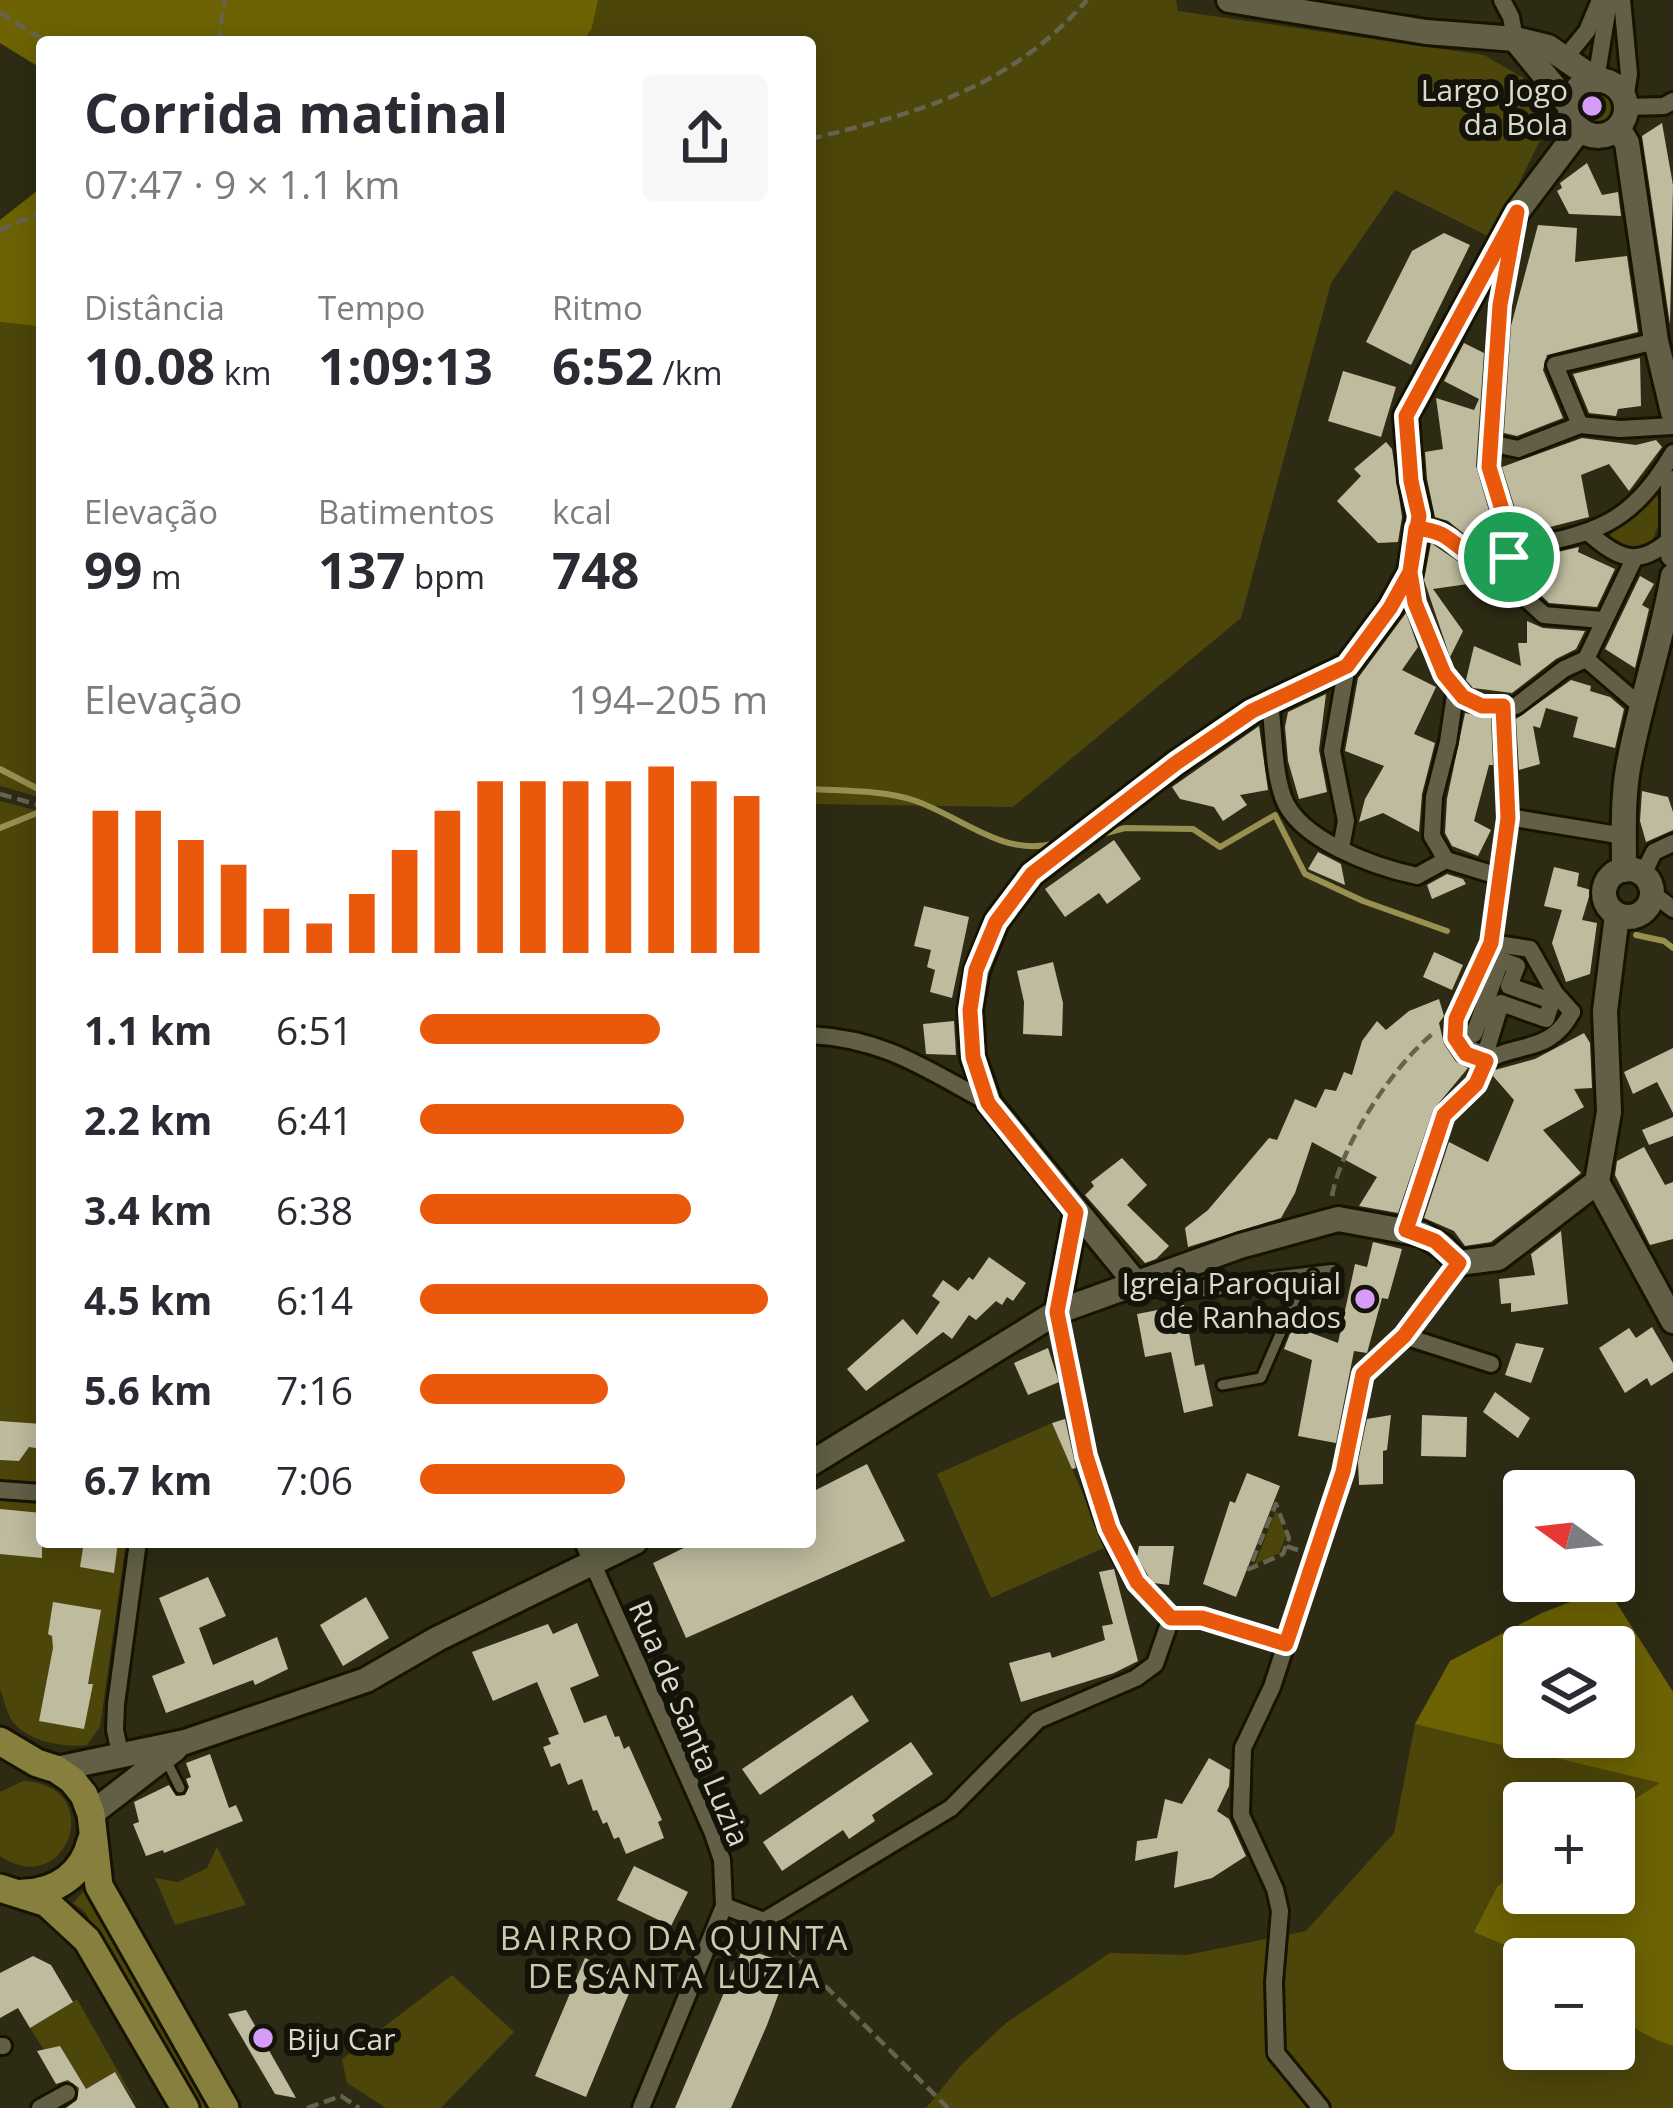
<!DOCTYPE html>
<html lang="pt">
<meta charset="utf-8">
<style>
:root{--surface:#fff;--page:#f7f7f7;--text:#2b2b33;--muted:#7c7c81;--accent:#ea580c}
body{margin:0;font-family:"Open Sans",sans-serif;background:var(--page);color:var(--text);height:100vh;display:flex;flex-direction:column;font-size:45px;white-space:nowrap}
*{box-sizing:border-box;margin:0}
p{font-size:39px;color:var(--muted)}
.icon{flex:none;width:66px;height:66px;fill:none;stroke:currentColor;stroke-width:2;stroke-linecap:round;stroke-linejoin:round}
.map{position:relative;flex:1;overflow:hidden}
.details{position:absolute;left:36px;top:36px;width:780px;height:1512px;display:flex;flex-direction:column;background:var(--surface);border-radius:12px;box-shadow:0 6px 30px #0003}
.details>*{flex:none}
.needle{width:78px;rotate:285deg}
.buttons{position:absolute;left:1503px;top:1470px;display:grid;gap:24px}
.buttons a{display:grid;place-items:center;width:132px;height:132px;border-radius:12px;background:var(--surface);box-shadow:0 6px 30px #0003;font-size:60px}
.pin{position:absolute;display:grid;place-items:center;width:102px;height:102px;color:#fff;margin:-51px;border:6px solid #fff;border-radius:50%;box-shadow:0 3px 12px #0007}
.round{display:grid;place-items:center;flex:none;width:126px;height:126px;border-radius:12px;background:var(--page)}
.summary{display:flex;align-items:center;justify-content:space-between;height:204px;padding:0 48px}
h1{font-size:54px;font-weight:700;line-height:90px}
.metrics{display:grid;grid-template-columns:repeat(3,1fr);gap:18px;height:204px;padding:12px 48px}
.metrics div{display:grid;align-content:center}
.metrics b{font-size:51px;font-weight:700}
.metrics small{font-size:33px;font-weight:400}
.metrics p{font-size:33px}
.chart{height:336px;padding:24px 48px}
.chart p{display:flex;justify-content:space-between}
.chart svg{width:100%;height:216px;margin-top:12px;stroke:var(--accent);stroke-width:6}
ul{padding:0 48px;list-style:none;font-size:39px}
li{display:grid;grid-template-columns:192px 144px 1fr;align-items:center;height:90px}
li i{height:30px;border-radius:15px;background:var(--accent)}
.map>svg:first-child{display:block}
.green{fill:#4d460a;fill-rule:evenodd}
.forest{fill:#6d6304;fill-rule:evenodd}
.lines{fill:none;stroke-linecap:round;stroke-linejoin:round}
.stream{stroke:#979050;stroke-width:6}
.building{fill:#bebb9f}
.lane-casing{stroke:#161300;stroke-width:15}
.street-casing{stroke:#161300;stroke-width:22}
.secondary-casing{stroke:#161300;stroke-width:30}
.primary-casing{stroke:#161300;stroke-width:33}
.path{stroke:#66634f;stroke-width:4.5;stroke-dasharray:12 6;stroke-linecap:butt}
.lane{stroke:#625f46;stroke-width:9}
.street{stroke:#625f46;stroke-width:16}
.secondary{stroke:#625f46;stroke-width:24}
.primary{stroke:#877f3d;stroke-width:27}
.route-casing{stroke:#fff;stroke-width:24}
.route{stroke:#ea580c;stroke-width:15}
.poi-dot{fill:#d79bf9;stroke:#141309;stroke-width:4.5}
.labels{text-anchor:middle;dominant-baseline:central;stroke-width:12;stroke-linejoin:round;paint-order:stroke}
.poi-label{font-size:30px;fill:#dad9cb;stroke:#141309;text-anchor:end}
.street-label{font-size:30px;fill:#dad9cb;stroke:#141309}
.neighbourhood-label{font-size:33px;letter-spacing:3px;fill:#ccc9ad;stroke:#141309}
</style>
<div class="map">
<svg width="1673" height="2108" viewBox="0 0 1673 2108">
<rect width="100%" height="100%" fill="#2e2b14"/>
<g class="green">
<polygon points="598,0 1176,0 1178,11 1484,55 1532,83 1554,112 1492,238 1395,190 1331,283 1241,618 1013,807 810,804 810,42 583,42 592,28"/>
<circle cx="1599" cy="108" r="14"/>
<polygon points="0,322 42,327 42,798 0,786"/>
<polygon points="1662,494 1666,504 1648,553 1618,549 1606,539 1645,503"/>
<polygon points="0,801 42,812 42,1484 0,1481"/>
<polygon points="1052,1423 1106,1547 991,1598 937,1474"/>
<path d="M0,1499l42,4v39h84l-26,185 -13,18c-24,3 -62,-4 -76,-26 -5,-9 -7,-20 -11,-30z"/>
<polygon points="1276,1511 1286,1536 1279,1553 1255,1564"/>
<path d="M1607,1588l66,104v416h-747l36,-44 44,-41 104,-70 77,2 119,-24 88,-98 21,-109 35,-63 92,-48zM1524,1647h90v90h-90zM1524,1803h90v90h-90zM1524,1959h90v90h-90z"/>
<path d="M23,1781c85,3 45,121 -23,75v-64z"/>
<polygon points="217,1847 246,1905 175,1925 155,1878 178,1882 207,1868"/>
<polygon points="85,1890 209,2108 198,2108 85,1912 73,1903"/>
<polygon points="452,1975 514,2032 441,2108 386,2108 347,2083 342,2059"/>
<polygon points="77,1999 139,2108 115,2072 74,2096 65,2082 76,2074 44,2050 30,2028"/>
</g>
<g class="forest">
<polygon points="0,0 598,0 592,28 583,42 42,42 42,69 0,43"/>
<polygon points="42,187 42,327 0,322 0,220"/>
<path d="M1607,1588l66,104v354c-53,-19 -59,-33 -59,-87h-76l-64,-27 23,-45 27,-20v26h90v-81l46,-29 -245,-59 35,-63 92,-48zM1614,1647v90h-90v-90z"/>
</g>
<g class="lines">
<g class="stream">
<polyline points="0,769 42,791"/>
<path d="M810,789c33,2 71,1 103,11 48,16 87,56 140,44"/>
<polyline points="0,828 42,811"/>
<polyline points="1102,834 1125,828 1193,829 1220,847 1275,815 1305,874 1363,901 1447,931"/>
<polyline points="1636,935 1664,941 1673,948"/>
</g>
</g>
<g class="building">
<polygon points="1662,123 1673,185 1670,324 1642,136"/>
<polygon points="1587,163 1602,195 1618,192 1621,216 1569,214 1557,191 1562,188 1560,183"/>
<polygon points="1538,225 1577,228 1575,262 1627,256 1638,332 1547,355 1543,370 1563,418 1517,436 1504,433 1511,326"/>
<polygon points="1444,233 1470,245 1411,365 1366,342 1412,251"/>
<polygon points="1464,343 1484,353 1476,466 1499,545 1490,549 1477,544 1448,521 1435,517 1427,479 1425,452 1443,449 1436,398 1474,410 1479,399 1444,381"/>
<polygon points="1640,358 1641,406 1618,409 1616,416 1589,413 1573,374"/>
<polygon points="1343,371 1396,387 1381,437 1328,421"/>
<polygon points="1582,438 1636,445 1656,440 1662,447 1629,491 1609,464 1581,475 1589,517 1523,534 1502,467"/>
<polygon points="1386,442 1392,449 1402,517 1398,542 1378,543 1337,501 1361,476 1354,469"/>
<polygon points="1431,543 1469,569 1468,584 1433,589 1463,631 1450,657 1424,580"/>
<polygon points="1579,547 1578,552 1615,569 1597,607 1549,603 1518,573 1524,560"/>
<polygon points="1640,576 1654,584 1642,605 1649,609 1635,668 1605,649"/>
<polygon points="1406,613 1418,647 1402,670 1436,687 1414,734 1435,743 1422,794 1419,832 1383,813 1359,822 1365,799 1384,766 1345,751 1358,678"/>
<polygon points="1527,621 1543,628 1585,631 1576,649 1556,659 1512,693 1473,688 1466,680 1474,646 1521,666 1518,643 1527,643"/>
<polygon points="1571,680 1591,686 1590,691 1610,697 1624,709 1615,748 1573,737 1578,717 1546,708 1540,728 1533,726 1540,764 1519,770 1516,719"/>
<polygon points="1326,694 1319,750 1327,792 1299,799 1288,761 1285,727 1288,712"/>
<polygon points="1465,713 1491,718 1493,765 1489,765 1474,821 1491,830 1478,856 1452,846 1445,833 1447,799"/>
<polygon points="1259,726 1268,790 1240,795 1247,805 1223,821 1214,807 1180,799 1172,787"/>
<polygon points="1642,791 1668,797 1673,812 1673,830 1646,842 1640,821"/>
<polygon points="1114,840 1141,879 1107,904 1099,893 1065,917 1045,889"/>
<polygon points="1318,852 1341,864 1345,885 1308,869"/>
<polygon points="1554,867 1579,873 1577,886 1591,890 1582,920 1597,923 1590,974 1566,982 1552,943 1562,910 1544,906"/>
<polygon points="1447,874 1463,879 1466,884 1432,899 1427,885"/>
<polygon points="924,906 969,917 952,998 930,992 935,970 927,967 931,950 914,946"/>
<polygon points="1434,952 1463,965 1452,990 1423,977"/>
<polygon points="1053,962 1063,1003 1062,1036 1023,1034 1024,1002 1017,971"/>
<polygon points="1439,999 1444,1016 1439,1023 1444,1044 1456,1062 1468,1068 1433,1110 1398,1213 1359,1206 1377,1177 1312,1142 1295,1193 1281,1218 1188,1247 1185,1228 1208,1210 1269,1138 1277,1140 1295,1099 1316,1108 1325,1089 1336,1091 1344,1072 1352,1075 1362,1041 1377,1021 1386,1030 1409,1011"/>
<polygon points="954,1021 956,1055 926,1054 923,1024"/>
<polygon points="1584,1033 1590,1043 1592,1088 1574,1089 1584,1107 1543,1130 1581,1173 1491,1242 1465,1246 1454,1231 1424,1218 1449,1142 1488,1162 1514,1100 1493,1076 1495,1070 1535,1059"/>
<polygon points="1673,1048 1673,1113 1657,1082 1633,1094 1624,1072"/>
<polygon points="1673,1117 1673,1136 1649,1145 1642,1130"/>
<polygon points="1644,1147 1665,1185 1673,1182 1673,1239 1650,1245 1615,1175 1617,1161"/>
<polygon points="1122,1158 1147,1185 1127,1205 1169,1246 1156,1259 1145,1263 1085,1195 1094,1186 1091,1182"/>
<polygon points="1561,1231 1568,1304 1511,1312 1511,1303 1501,1304 1499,1279 1535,1275 1531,1254"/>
<polygon points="1373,1242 1402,1249 1388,1299 1382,1298 1367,1353 1354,1351 1336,1443 1298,1436 1312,1360 1284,1349 1293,1326 1338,1343 1355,1264 1367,1267"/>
<polygon points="989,1257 1026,1283 1013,1301 1007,1297 1002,1305 996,1301 976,1320 969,1315 952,1339 943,1332 866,1391 847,1369 903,1319 917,1335 940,1302 932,1296 943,1280 958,1291 969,1277 973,1280"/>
<polygon points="1184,1305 1195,1366 1204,1364 1213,1406 1184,1413 1171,1352 1145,1357 1137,1314"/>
<polygon points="1652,1327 1673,1363 1673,1372 1651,1386 1647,1378 1625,1393 1599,1348 1629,1328 1636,1338"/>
<polygon points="1516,1343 1544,1348 1531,1383 1505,1375"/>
<polygon points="1048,1348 1059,1382 1028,1395 1014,1363"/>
<polygon points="1495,1392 1530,1418 1518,1438 1483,1412"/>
<polygon points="1391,1415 1387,1450 1383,1451 1383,1484 1359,1485 1358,1462 1367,1419"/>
<polygon points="1422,1415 1467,1417 1466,1457 1421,1456"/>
<polygon points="1065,1419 1076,1468 1072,1469 1052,1423"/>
<polygon points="0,1421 42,1424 42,1449 29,1447 19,1461 0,1460"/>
<polygon points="867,1464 905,1541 686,1638 653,1563 696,1542 810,1542 810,1493"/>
<polygon points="1247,1473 1280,1486 1236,1597 1203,1584 1230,1501 1235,1503"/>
<polygon points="0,1509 42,1513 42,1558 0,1554"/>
<polygon points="84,1542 118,1542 114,1573 80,1567"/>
<polygon points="1139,1546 1174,1546 1169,1585 1154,1583 1149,1577 1137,1557"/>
<polygon points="1114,1569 1138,1661 1114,1673 1021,1702 1009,1663 1050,1652 1052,1658 1105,1640 1102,1626 1113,1624 1099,1572"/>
<polygon points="208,1577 226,1616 199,1628 213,1665 277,1637 288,1669 255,1685 253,1680 166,1713 152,1676 185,1663 159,1598"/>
<polygon points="366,1597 389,1638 343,1666 320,1625"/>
<polygon points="53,1602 101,1610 88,1684 93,1684 84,1729 39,1721 53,1648 52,1636 48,1634"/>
<polygon points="577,1623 599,1676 570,1688 584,1723 606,1715 615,1737 619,1736 624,1749 629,1746 662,1820 658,1822 664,1838 626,1854 619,1837 614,1839 607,1822 603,1824 597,1810 593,1811 582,1779 568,1785 560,1763 551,1767 543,1747 551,1744 548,1738 559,1734 537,1682 493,1701 472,1652 548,1624 553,1634"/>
<polygon points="852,1695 869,1721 760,1795 742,1769"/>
<polygon points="911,1742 933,1774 872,1815 875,1821 849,1839 843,1830 782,1871 763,1842"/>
<polygon points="210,1754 229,1808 236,1805 243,1821 164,1853 163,1850 146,1856 133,1824 139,1822 134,1802 169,1785 176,1796 185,1795 189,1787 186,1779 191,1777 186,1763"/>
<polygon points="1209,1758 1230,1770 1229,1786 1217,1811 1229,1819 1246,1856 1212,1878 1174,1888 1178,1851 1135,1861 1137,1841 1157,1838 1165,1799 1182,1804"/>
<polygon points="634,1866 688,1892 671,1926 617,1900"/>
<polygon points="743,1948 781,1961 774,1979 783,1982 767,2025 731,2108 675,2108"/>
<polygon points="33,1956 51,1965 73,2002 30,2028 18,2008 0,2018 0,1973"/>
<polygon points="585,1958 619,1973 616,1979 632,1986 586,2097 535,2076"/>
<polygon points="246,2010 296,2098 275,2094 228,2014"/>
<polygon points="60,2046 86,2089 115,2072 136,2108 66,2108 77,2100 79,2088 68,2080 56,2084 37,2051"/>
</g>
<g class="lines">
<g class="lane-casing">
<g id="lane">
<polyline points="1222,1385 1261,1378 1305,1277"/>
<polyline points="166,1760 180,1788"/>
</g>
</g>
<g class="street-casing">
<g id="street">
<polyline points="1502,0 1511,17 1515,39"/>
<polyline points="1622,0 1629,74 1625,99"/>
<polyline points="1565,58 1587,31 1600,0"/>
<polyline points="1596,80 1609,0"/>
<polyline points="1626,107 1664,106 1673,101"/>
<polyline points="1580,425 1555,365 1656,341"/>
<polyline points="1490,443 1518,449 1580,425 1620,429 1673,426"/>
<polyline points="1416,528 1441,531 1471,556 1483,559 1544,615 1602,620"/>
<path d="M1590,534c31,27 50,33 82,4"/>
<path d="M1514,549c80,-16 114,-21 159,-96"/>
<path d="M1410,573c6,34 26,104 55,125 12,8 24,7 38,8"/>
<polyline points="1503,575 1514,549 1489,467 1500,305 1514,231"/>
<polyline points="1586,659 1643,708"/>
<polyline points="1456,688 1448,742 1434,797 1432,836 1446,860 1498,876"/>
<path d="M1270,703c4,29 3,66 13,94 15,43 92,70 134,79l29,-16"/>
<polyline points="1508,817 1624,836"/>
<polyline points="1341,848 1346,821 1332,751 1347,666"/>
<polyline points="1643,874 1654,852 1673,843"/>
<polyline points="1652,893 1673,909"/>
<polyline points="1491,943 1530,949 1555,993 1572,1012"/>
<polygon points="1501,960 1517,966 1509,986 1552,1001 1546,1019 1501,1003 1485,1055 1465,1047 1470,1033 1474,1034"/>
<path d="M810,1035c75,4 114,33 179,68"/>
<polyline points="1485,1061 1466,1054 1455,1038 1456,1019 1491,943 1508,817 1503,706 1516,706 1564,669 1586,659 1634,559"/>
<path d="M1485,1061c34,-19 65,-7 87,-49"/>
<polyline points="1406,1230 1445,1115 1476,1084 1485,1061"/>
<polyline points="1149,1277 1155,1287 1171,1292 1332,1273"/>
<path d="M1057,1312c24,88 23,196 82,272 9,12 21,23 32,34h31l84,26 57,-172 20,-98 41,-38 55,-73"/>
<polyline points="1404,1336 1491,1364"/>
<polyline points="0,1490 42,1493"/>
<polyline points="583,1542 712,1831 722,1860 724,1906 641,2108"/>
<polyline points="1286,1644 1272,1687 1243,1748 1241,1815 1275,1889 1280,1911 1274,1982 1276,2053 1321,2108"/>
<polyline points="121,1758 115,1730 116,1704 138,1542"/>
<polyline points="724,1906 764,1921 951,1808 1038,1720 1136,1678 1155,1664 1171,1618"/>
<polyline points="0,2046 3,2046"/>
<polyline points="40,2108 67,2093"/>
</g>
</g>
<g class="secondary-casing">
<g id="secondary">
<polyline points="1229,0 1426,32 1515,39 1548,47 1596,80"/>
<polyline points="1515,39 1569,105"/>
<circle cx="1598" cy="108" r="28"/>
<polyline points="1618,128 1627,143 1656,341 1673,412"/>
<polyline points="1673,483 1673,555"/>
<circle cx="1628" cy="893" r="24"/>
<path d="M1624,870c0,-37 -2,-76 6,-112 12,-61 32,-120 43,-182"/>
<polyline points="1597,1182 1673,1321"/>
<polyline points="1134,1281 989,1103 973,1057 970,1010 977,970 996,922 1032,874 1176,763 1252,711 1347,666 1390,608 1410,572 1419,516 1411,481 1406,416 1517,212 1579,130"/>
<polyline points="1057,1312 1076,1212"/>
<polyline points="810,1464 1057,1312 1240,1246 1338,1219 1421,1234 1442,1246 1459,1263 1498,1258 1597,1182 1609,1112 1605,1011 1617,915"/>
<polyline points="56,1769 185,1742 366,1680 437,1639 635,1542"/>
<polyline points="91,1814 175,1749"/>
</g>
</g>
<g class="primary-casing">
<g id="primary">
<polyline points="0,1741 37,1763 56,1769 72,1780 84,1795 91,1814 99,1886 225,2108"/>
<polyline points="0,1888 47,1903 87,1940 185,2108"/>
<path d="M24,1893c33,-1 59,-19 67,-52"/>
</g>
</g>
<g class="path">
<polyline points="0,13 47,42"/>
<polyline points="218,42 225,0"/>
<path d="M810,139c110,-27 199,-50 277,-139"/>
<polyline points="0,230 42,212"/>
<polyline points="0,794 42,806"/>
<path d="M1332,1196c10,-53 62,-132 104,-165"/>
<polyline points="1286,1546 1283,1554 1249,1569 1276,1504 1289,1538 1286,1546 1298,1550"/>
<polyline points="774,1935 948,2108"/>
<polyline points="307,2108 341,2096 359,2108"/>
</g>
<use href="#lane" class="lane"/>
<use href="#street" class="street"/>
<use href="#secondary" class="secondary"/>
<use href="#primary" class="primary"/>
</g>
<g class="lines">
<g class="route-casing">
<path id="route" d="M1509,557l-6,17c-11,-8 -24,-12 -34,-20 -23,-16 -22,-22 -53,-26l-6,44 -20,36 -43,58 -95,45 -76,52 -144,111 -36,48 -20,48 -6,40 3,47 15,46 88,109 -19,100 29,144 23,72 28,54 34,36h31l84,26 57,-172 20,-98 41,-38 55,-73 -24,-22 -29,-11 38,-115 32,-31 10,-23 -20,-7 -11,-16 1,-19 35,-76 17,-125 -5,-112h-21l-19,-9 -19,-23 -29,-71 -5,-31 9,-56 -8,-35 -5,-65 111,-204 -17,93 -11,162 25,82 -5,8"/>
</g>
<use href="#route" class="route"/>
</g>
<g class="poi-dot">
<circle cx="1592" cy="106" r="12"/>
<circle cx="1365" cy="1299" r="12"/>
<circle cx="263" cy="2038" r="12"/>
</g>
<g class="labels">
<g class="poi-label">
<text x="1568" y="89">Largo Jogo<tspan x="1568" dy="34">da Bola</tspan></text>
<text x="1341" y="1282">Igreja Paroquial<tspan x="1341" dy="34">de Ranhados</tspan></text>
<text x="287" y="2038" text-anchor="start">Biju Car</text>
</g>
<g class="street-label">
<text transform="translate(690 1723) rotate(67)">Rua de Santa Luzia</text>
</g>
<g class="neighbourhood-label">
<text x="675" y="1937">BAIRRO DA QUINTA<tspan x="675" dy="38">DE SANTA LUZIA</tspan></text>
</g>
</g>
</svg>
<div class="buttons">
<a><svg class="needle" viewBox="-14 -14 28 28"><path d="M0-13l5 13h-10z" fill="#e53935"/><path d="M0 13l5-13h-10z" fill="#7c7c81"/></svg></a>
<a><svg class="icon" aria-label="layers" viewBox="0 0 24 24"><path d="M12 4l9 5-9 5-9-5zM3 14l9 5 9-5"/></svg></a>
<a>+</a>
<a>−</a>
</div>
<div class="pin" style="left:1509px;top:557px;background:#1e9e55"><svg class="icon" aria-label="arrive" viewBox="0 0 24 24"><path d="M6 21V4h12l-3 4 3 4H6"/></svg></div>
<section class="details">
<div class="summary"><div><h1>Corrida matinal</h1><p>07:47 · 9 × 1.1 km</p></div><a class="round"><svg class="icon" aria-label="share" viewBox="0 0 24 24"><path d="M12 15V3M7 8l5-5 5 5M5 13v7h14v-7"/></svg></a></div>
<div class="metrics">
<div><p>Distância</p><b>10.08<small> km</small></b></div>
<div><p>Tempo</p><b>1:09:13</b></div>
<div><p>Ritmo</p><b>6:52<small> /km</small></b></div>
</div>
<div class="metrics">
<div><p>Elevação</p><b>99<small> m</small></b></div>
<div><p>Batimentos</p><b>137<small> bpm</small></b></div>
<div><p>kcal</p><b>748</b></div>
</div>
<div class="chart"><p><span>Elevação</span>194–205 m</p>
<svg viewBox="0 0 160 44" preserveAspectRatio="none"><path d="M5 44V15M15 44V15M25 44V21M35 44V26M45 44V35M55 44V38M65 44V32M75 44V23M85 44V15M95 44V9M105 44V9M115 44V9M125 44V9M135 44V6M145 44V9M155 44V12"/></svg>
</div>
<ul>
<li><b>1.1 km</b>6:51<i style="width:69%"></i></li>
<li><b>2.2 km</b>6:41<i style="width:76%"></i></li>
<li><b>3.4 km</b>6:38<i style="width:78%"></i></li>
<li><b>4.5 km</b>6:14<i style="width:100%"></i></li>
<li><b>5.6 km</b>7:16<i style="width:54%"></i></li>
<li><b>6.7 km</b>7:06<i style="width:59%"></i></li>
</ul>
</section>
</div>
